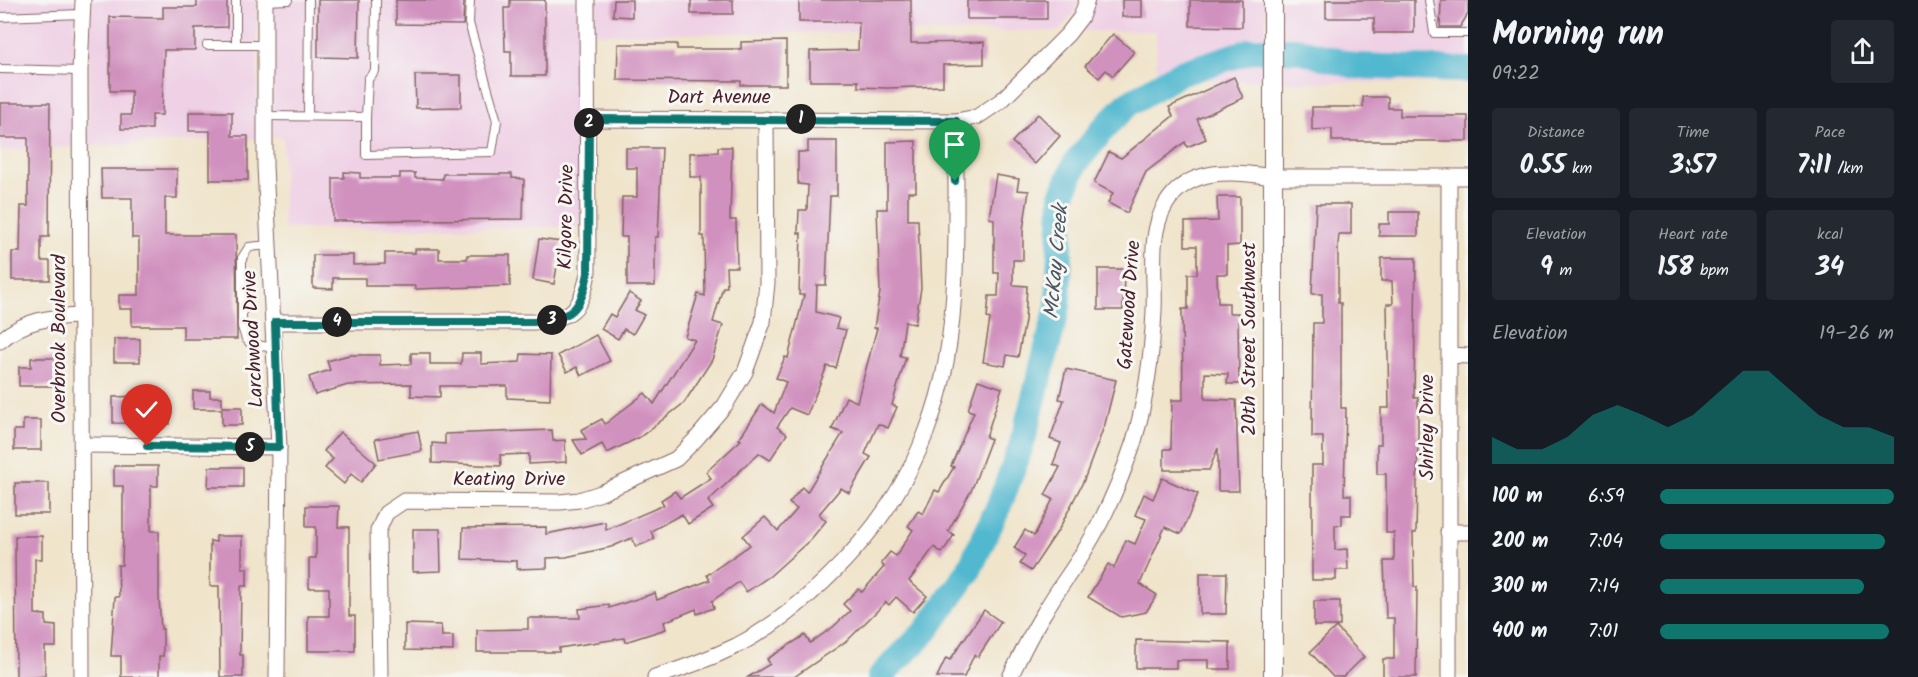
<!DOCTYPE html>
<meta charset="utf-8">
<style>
:root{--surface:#171b24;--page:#242831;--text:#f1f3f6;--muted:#9ea1a6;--accent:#0f766e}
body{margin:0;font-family:Kalam,sans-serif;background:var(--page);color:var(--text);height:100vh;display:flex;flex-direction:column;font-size:22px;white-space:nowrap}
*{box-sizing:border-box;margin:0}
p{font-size:20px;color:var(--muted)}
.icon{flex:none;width:33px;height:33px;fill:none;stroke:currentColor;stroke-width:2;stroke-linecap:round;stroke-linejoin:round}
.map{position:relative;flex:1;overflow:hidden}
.panel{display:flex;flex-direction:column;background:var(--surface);width:450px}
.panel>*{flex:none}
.pin{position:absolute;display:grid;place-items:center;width:51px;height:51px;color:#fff;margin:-62px -26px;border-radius:50% 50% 50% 0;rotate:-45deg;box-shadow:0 0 6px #0007}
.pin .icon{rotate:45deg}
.km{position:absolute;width:30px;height:30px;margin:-15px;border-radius:50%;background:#222;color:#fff;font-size:16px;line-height:30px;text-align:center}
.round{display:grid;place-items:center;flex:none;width:63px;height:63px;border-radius:6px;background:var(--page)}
.summary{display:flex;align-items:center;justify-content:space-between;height:102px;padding:0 24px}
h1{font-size:33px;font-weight:700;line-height:45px}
.stats{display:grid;grid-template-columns:repeat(3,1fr);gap:9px;height:102px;padding:6px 24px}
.stats div{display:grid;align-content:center;border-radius:6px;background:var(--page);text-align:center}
.stats b{font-size:26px;font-weight:700}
.stats small{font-size:16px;font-weight:400}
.stats p{font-size:16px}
.chart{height:168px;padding:12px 24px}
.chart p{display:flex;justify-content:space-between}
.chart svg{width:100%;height:108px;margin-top:6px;fill:var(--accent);opacity:.7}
ul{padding:0 24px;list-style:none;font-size:20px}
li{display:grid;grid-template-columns:96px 72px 1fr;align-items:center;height:45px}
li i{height:15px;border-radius:8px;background:var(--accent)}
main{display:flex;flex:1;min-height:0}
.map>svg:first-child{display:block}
.built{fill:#efd0e5}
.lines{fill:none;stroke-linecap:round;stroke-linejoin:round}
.river{stroke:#51b8cf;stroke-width:26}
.building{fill:#d191bf}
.service-casing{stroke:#846463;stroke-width:10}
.minor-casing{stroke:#846463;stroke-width:17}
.tertiary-casing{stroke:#846463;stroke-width:20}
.service{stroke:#fff;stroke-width:8}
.minor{stroke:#fff;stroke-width:15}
.tertiary{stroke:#fff;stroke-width:18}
.route-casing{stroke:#fff;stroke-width:12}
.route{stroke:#0f766e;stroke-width:8}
.labels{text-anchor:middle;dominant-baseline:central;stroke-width:6;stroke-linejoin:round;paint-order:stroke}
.street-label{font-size:20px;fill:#4a1f2b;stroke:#f6f6f2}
.water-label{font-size:21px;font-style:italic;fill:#4c5564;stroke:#f6f6f2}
</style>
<main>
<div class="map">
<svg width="1468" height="677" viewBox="0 0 1468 677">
<rect width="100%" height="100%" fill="#f6f6f2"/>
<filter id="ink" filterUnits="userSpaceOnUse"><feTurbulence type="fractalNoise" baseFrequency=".0167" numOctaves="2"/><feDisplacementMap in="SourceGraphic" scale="12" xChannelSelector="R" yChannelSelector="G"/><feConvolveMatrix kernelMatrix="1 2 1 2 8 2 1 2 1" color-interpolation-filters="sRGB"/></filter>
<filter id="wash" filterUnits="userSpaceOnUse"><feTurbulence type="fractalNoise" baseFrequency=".008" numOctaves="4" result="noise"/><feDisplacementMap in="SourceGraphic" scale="24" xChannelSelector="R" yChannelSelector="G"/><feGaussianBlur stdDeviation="1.35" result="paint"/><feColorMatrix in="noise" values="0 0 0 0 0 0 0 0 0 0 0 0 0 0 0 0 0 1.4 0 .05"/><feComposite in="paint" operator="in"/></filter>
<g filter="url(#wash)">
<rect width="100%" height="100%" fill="#f0e4cb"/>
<g class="built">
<polygon points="0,0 75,0 73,147 0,151"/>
<polygon points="90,0 257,0 258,138 88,146"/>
<polygon points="272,0 580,0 581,227 283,229 283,137 273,137"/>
<polygon points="595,0 1079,0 1074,13 1059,31 595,34"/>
<polygon points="1094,0 1266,0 1265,81 1157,80 1156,31 1080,31 1086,23"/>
<polygon points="1280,0 1468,0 1468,83 1280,82"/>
</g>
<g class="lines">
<polyline class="river" points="880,677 926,631 968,572 998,508 1021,447 1058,306 1062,196 1075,164 1105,127 1129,103 1178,74 1253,50 1298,50 1355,66 1468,70"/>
</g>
<g id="blocks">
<g class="building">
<polygon points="197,0 227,0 227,27 195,28 195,50 164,50 162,115 152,115 152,129 121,129 121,115 131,115 131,91 110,91 110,17 163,18 163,7 197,7"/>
<polygon points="318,0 359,0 358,58 318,57"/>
<polygon points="396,0 464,0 463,25 396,24"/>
<polygon points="510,0 545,0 545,76 511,76 511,51 505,51 504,8 510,8"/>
<polygon points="614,0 632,0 632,17 613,16"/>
<rect x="691" y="0" width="42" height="14"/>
<polygon points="799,0 911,0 911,43 984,42 984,64 943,65 943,86 887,88 858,87 858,81 810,81 810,51 858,50 859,22 799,22"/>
<rect x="967" y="0" width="80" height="19"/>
<rect x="1122" y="0" width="20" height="17"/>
<polygon points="1190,0 1242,0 1242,27 1190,26"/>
<polygon points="1326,0 1414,0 1414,33 1374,33 1374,18 1326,18"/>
<polygon points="1441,0 1468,0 1468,14 1460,27 1440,27"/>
<polygon points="1113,34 1134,52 1113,76 1106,70 1099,78 1085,66"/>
<polygon points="786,41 786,85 741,85 741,81 617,80 618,44 677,44 677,49 741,49 741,42"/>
<polygon points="415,75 461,75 461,107 416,108"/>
<polygon points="1234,77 1243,98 1197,119 1206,139 1187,147 1185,142 1146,172 1127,213 1108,203 1113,193 1094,183 1109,152 1121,158 1173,116 1169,107"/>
<polygon points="1363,97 1388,97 1388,108 1400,108 1400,116 1468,116 1468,141 1332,141 1332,129 1312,130 1312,107 1363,107"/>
<polygon points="0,103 50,103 49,237 41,237 41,261 50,261 50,280 12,280 12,252 20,252 21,206 28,206 28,138 0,138"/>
<polygon points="189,112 232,112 232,136 248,136 248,180 210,180 210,131 189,131"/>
<polygon points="1038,114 1060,136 1035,164 1012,142"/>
<polygon points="808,141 837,141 837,196 830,196 826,285 817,285 816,312 839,318 836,328 846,330 836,368 827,366 807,415 790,408 777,427 787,434 770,460 759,453 708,501 713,508 688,524 682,514 651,531 654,539 636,547 632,538 611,547 566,557 547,558 547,568 517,569 517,561 462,559 463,528 546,527 546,534 605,522 606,530 664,505 661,500 675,491 680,498 711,478 706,472 741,440 739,439 762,404 774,413 786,382 776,378 785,357 788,358 804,295 799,295 801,233 798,233 799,210 807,210 808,185 798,184 798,152 808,152"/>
<polygon points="916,141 916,192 908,192 908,220 918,220 921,288 915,324 905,322 900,356 906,357 892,405 897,407 888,428 878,424 865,454 871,457 849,493 841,488 819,514 826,521 811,539 770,576 746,592 739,582 712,601 714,608 697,614 696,609 664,622 666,629 625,642 624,638 559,648 559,652 477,652 477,630 528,629 528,618 580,618 579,609 609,605 609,608 655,593 657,600 710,580 707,575 750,545 743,536 765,517 778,531 797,509 789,503 802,487 807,492 843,433 832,429 846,397 857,402 877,328 874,328 880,292 877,209 887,209 887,142"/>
<polygon points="718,147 732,147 730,220 736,220 737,267 726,267 727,287 723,287 713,322 723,325 712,360 684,403 640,437 607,453 602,444 582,455 573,440 586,439 581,430 602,419 605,424 645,393 654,404 695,340 685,337 698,294 705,296 704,236 701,236 701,177 690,177 690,153 718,152"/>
<polygon points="626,148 662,148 658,237 655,237 655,286 627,286 627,237 621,237 622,197 637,197 637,168 626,168"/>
<polygon points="101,169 177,169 177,198 165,198 165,235 236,235 237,339 183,339 183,326 132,326 132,309 119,309 119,295 139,295 139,238 132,238 132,198 102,198"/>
<polygon points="344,172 360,173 360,178 400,178 400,173 415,173 415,178 443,179 443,174 512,174 512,178 524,179 523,219 333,221 333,178 344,178"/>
<polygon points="996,175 1019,179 1017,190 1029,191 1023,230 1023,260 1013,260 1013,285 1027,286 1025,321 1018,357 1007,355 1005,366 983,362 990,319 987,318 989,296 998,296 999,273 994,273 994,219 989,218"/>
<polygon points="1217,197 1240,197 1240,245 1227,246 1227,274 1217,274 1218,303 1229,303 1229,313 1238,313 1239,384 1227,384 1228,374 1205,373 1205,399 1236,400 1239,491 1218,491 1218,448 1209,470 1164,470 1164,449 1171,449 1172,400 1183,400 1182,309 1188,309 1188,274 1197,274 1197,246 1185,246 1185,222 1218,221"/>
<polygon points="1316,204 1351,204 1351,234 1339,234 1338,244 1338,303 1341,303 1341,408 1346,408 1344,495 1351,495 1351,515 1342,515 1342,525 1335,525 1335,550 1347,549 1348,570 1336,570 1336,580 1312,580 1312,465 1323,465 1323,437 1312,437 1313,323 1322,323 1322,294 1312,294"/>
<polygon points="1389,212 1418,212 1418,236 1379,236 1379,224 1389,224"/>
<polygon points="539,239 561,242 554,284 533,280"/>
<polygon points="415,249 439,249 439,259 467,259 467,255 510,255 510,286 415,289 415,286 365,286 365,278 333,278 333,289 313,288 313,255 353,255 353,265 385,264 385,253 415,253"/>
<polygon points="1381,258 1416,258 1414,398 1418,398 1418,437 1416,533 1413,533 1414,587 1417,587 1416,677 1383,677 1383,659 1394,659 1394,618 1386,618 1384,561 1394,561 1394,533 1386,533 1386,474 1377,474 1377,444 1381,444 1381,408 1389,408 1387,304 1393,304 1392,281 1381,281"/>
<polygon points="1098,269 1124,269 1123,310 1098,310"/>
<polygon points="629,293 641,301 635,310 644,315 633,334 624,329 618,339 601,329 610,314 615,317"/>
<polygon points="596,335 610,361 581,376 577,367 567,372 558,355"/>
<rect x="114" y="339" width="26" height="23"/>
<polygon points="411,353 430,353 430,364 461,364 462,353 481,353 481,364 520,362 521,354 551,355 550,400 507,398 507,386 440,386 440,397 411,396 411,384 348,385 315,395 309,377 330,370 327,361 349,355 380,355 380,365 411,364"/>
<polygon points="31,358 55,358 55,386 19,386 19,367 31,367"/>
<polygon points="1066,369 1116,380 1105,424 1084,480 1059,529 1031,571 1020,564 1025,555 1014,548 1025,530 1034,536 1053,499 1045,495 1060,467 1053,464 1061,443 1050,439 1064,400 1059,399"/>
<polygon points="978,380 1002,388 986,437 991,439 972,489 948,531 954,535 942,553 934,547 909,581 927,596 913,612 896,597 889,605 886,602 848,640 794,677 748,677 770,664 767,659 805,635 810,643 833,627 850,611 843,604 858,589 862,592 884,567 881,563 890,552 896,556 913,530 908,526 918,511 923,514 935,490 939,492 954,467 951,466 974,412 968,410"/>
<polygon points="142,391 159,391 159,402 170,402 170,424 113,423 113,397 142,396"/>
<polygon points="193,391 210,391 210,397 222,397 222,407 242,407 242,425 222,425 222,409 193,409"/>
<polygon points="23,420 41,420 41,450 14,450 14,430 23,430"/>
<polygon points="552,430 553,441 565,440 566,462 529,464 529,454 500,455 501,466 432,463 432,443 445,444 445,434"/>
<polygon points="418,431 422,451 379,459 375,439"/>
<polygon points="340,432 376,463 361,482 351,474 344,484 325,468 333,459 324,451"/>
<polygon points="114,466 158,466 158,486 151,486 151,531 159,531 159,598 161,629 163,629 163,656 159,656 159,677 121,677 121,656 111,656 115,597 119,597 118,565 122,565 123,533 123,486 114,486"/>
<polygon points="209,467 243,467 243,487 208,487"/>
<polygon points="1162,478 1198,494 1181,534 1165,527 1140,584 1157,595 1146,612 1121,617 1088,597 1108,564 1114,568 1126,540 1135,544 1146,519 1135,515 1144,494 1153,499"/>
<rect x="15" y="483" width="34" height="31"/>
<polygon points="306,506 339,506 338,527 349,527 349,616 355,616 355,651 308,651 308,616 329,616 329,588 309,588 309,558 316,558 316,527 306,527"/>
<polygon points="413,529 440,529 441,571 413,572"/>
<polygon points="15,536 42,536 42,559 35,559 35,614 46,615 46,625 56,626 56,647 45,647 45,676 16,677"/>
<polygon points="216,536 242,536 242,568 247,568 247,586 241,586 240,655 243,655 243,677 220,677 219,586 210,586 210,541 216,542"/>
<polygon points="1200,573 1227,573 1226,614 1200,614"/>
<rect x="1314" y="601" width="26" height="25"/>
<polygon points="984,610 1001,622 978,657 974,655 964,677 937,677 946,658 950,660"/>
<polygon points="405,624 441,625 442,636 453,636 453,651 405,650"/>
<polygon points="1336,627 1364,657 1343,677 1333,677 1310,652"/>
<polygon points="1136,640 1230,642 1230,669 1208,669 1208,660 1176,660 1176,668 1136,668"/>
</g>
</g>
</g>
<g filter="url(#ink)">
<use href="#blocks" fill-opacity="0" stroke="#846463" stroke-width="1.5"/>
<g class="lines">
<g class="service-casing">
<g id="service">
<polyline points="236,0 236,45 265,45"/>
<polyline points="1429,0 1434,33 1468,33"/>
<polyline points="265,1 288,0"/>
<polyline points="0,17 82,14"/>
<polyline points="207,45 236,45"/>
<polyline points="0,69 80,71"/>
<polyline points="265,116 366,117 366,155 492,152 497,121 469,23 470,0"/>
<polyline points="308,116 309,0"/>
<polyline points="366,117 368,79 375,71 376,0"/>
<polyline points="269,245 249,247 242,258 242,327 246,339 251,344 274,348"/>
</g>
</g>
<g class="minor-casing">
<g id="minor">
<polyline points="265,0 265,166 279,447 277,677"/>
<polyline points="589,119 956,121 977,117 1002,100 1068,34 1081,17 1087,0"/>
<path d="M275,322h259c38,-4 47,-11 54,-49l-1,-273"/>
<path d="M0,341c24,-21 49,-24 80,-25"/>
<polyline points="1450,355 1468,356"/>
<polyline points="82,445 279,447"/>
<polyline points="1448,532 1468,532"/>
<polyline points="82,677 80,71 83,0"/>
<polyline points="380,677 378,531 386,513 404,501 560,502 579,500 601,493 676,459 696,439 725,405 745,372 763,322 767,283 766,119"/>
<path d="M655,677c27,-8 56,-19 81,-31 59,-30 123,-93 158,-149 25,-39 44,-90 52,-135 14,-79 9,-162 10,-241"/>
<path d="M1010,677c11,-22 21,-44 34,-64 13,-23 29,-43 42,-65 20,-33 36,-71 48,-107 12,-41 18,-88 20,-130 2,-35 -7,-76 12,-107 23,-38 68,-33 106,-27h196"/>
<polyline points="1449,677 1449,177"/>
</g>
</g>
<g class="tertiary-casing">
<polyline id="tertiary" points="1273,677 1273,0"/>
</g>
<use href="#service" class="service"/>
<use href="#minor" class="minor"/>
<use href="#tertiary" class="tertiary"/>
</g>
</g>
<g class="lines" filter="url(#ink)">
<g class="route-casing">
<path id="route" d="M147,446l132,1 -4,-125h259c38,-4 47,-11 54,-49l1,-154 367,2 -1,60"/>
</g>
<use href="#route" class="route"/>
</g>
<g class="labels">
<g class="street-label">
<text x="719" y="98">Dart Avenue</text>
<text transform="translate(567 217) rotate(-89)">Kilgore Drive</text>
<text transform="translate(1130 305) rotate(-86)">Gatewood Drive</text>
<text transform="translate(60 339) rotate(-90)">Overbrook Boulevard</text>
<text transform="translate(254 339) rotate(-93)">Larchwood Drive</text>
<text transform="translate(1250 339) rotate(-90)">20th Street Southwest</text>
<text transform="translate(1428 427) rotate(-90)">Shirley Drive</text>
<text x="509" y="480">Keating Drive</text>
</g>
<g class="water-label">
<text transform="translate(1057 262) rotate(-85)">McKay Creek</text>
</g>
</g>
</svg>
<div class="pin" style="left:955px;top:181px;background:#1e9e55"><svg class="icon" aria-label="arrive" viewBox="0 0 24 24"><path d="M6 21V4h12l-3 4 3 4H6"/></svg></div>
<div class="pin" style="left:147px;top:446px;background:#d93025"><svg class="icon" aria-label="check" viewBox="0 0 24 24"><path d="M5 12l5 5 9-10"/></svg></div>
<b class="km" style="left:801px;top:119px">1</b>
<b class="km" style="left:589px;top:123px">2</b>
<b class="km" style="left:552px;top:320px">3</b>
<b class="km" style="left:337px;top:322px">4</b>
<b class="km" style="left:250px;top:447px">5</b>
</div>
<section class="panel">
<div class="summary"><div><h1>Morning run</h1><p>09:22</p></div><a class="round"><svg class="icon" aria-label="share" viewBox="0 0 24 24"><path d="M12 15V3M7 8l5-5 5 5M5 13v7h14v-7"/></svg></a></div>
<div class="stats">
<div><p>Distance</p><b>0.55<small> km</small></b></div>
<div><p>Time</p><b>3:57</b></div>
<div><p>Pace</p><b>7:11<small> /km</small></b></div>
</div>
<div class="stats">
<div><p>Elevation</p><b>9<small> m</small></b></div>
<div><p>Heart rate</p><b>158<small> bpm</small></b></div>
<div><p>kcal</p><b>34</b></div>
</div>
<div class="chart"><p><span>Elevation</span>19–26 m</p>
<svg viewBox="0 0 160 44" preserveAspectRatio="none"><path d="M0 44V33L10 38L20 38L30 33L40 24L50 20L60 24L70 29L80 24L90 15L100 6L110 6L120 15L130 24L140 29L150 29L160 33V44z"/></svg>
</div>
<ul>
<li><b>100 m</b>6:59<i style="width:100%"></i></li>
<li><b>200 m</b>7:04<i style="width:96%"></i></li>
<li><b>300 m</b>7:14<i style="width:87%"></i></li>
<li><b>400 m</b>7:01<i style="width:98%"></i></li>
</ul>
</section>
</main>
